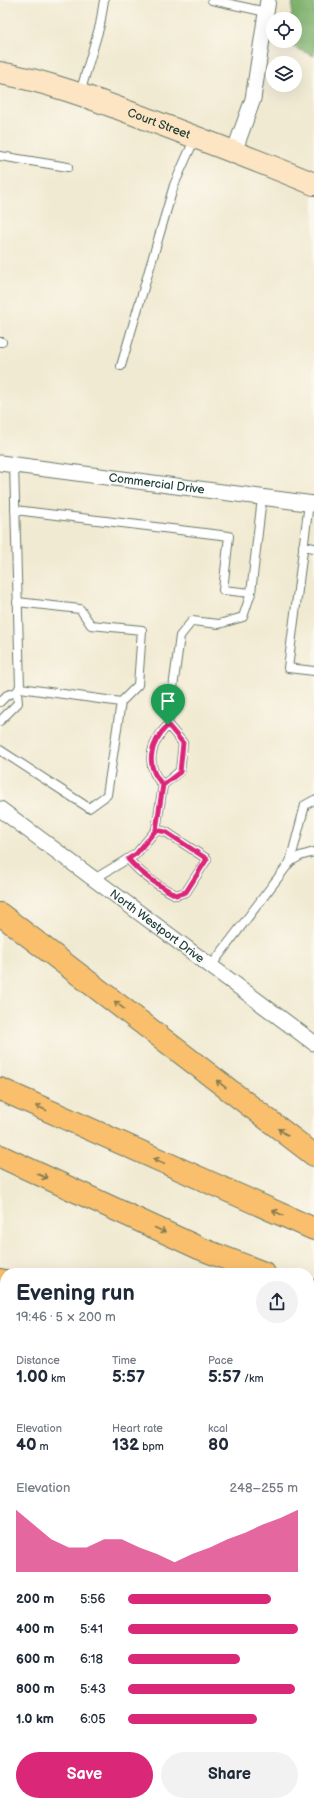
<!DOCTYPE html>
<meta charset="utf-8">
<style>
:root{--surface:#fff;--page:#f2f2f3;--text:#1f2937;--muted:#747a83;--accent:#db2777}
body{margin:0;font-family:"Balsamiq Sans",sans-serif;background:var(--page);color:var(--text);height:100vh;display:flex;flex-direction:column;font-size:15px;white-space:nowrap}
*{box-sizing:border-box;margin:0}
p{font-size:13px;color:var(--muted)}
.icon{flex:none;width:22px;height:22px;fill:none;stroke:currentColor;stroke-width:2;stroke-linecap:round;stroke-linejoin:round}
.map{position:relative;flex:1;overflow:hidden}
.sheet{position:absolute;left:0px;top:1268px;width:314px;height:538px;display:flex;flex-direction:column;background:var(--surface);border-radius:16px 16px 0 0;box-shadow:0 4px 16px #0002}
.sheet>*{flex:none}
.buttons{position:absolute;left:266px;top:12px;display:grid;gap:8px}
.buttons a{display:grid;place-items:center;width:36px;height:36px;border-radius:50%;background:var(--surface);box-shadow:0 4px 16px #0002;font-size:20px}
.pin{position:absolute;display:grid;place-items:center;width:34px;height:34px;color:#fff;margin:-41px -17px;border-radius:50% 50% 50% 0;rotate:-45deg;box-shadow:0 0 4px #0007}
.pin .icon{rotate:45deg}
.round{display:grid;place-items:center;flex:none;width:42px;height:42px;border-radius:21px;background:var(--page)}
.head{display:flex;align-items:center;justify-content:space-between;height:68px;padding:0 16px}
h1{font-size:22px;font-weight:700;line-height:30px}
.figures{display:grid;grid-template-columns:repeat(3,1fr);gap:6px;height:68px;padding:4px 16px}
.figures div{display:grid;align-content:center}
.figures b{font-size:17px;font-weight:700}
.figures small{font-size:11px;font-weight:400}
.figures p{font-size:11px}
.chart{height:112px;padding:8px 16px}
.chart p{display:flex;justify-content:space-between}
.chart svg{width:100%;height:72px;margin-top:4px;fill:var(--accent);opacity:.7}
.button{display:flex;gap:8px;margin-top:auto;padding:8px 16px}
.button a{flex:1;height:46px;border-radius:24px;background:var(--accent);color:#fff;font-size:16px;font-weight:700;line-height:46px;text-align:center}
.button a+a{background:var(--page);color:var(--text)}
ul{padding:0 16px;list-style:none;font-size:13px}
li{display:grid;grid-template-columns:64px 48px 1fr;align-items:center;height:30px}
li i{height:10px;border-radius:5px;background:var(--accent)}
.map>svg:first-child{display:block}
.forest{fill:#80b36e;stroke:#507851}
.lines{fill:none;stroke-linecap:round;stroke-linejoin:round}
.lane-casing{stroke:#687a6b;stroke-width:10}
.street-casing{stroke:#687a6b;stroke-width:17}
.secondary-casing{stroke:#687a6b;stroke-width:24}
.highway-casing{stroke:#687a6b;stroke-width:24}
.lane{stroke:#fff;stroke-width:8}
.street{stroke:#fff;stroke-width:15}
.secondary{stroke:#fde5c4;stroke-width:22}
.highway{stroke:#f9bf6c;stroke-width:22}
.oneway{stroke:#81784d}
.route-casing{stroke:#fff;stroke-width:8}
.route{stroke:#db2777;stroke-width:5}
.labels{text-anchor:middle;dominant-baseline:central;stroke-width:4;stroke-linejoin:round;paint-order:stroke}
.street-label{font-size:12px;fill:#1f3d34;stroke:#fbf7ec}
</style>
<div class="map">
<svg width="314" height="1806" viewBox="0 0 314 1806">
<rect width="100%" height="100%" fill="#fbf7ec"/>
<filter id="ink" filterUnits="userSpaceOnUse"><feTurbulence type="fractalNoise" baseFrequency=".025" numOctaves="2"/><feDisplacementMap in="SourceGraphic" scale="8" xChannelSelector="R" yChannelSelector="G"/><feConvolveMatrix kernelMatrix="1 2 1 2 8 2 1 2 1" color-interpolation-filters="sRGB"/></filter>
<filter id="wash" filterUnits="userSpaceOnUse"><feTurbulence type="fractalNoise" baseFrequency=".012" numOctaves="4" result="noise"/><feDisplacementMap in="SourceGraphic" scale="16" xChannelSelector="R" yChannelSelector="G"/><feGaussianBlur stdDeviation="0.9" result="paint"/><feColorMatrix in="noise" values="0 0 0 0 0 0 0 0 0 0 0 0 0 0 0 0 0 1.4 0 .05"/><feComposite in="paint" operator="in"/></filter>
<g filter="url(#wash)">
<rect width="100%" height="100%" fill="#f1ead2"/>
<polygon class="forest" points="293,0 314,0 314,56 288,45 288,41 295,41 295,19 291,19"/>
</g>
<g filter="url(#ink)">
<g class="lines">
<g class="lane-casing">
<g id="lane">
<polyline points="212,0 266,12"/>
<polyline points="80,93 100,25 104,0"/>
<polyline points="0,156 68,167"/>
<polyline points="0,342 2,342"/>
<polyline points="121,366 174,185 195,138"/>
<polyline points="309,503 288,668 314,671"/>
<polyline points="15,510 229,536 223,590 251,593"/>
<polyline points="303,546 314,548"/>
<polyline points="17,602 80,609 91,625 142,630 138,685 121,702"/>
<polyline points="0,702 7,695 17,692 19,688"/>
<polyline points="0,721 18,703 17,692"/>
<polyline points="0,750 89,808 107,795 121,702 20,688 14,464"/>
<polyline points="163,785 180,771 183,743 168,725"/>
<path d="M128,859c13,15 31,28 48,36l10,-3 21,-33 -41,-27 -10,-2"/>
<polyline points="290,862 305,805 314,800"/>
<path d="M94,879l42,-25 20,-24 7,-45c-19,-19 -13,-42 5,-60l12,-89 12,-15 27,3 24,-7 8,-24 11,-95"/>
<polyline points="211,966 290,862 300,856 314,852"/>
<polyline points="5,1443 4,1453 5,1455"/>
<polyline points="0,1577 5,1577"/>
<polyline points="309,1599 314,1573"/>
<polyline points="0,1679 5,1680"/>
<polyline points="0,1787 5,1787"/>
<polyline points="309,1790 314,1791"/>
</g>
</g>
<g class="street-casing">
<g id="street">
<polyline points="234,152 253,99 268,0"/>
<path id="s1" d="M0,463l314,41"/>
<path id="s2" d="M0,809l314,234"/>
<polyline points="0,1345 5,1346"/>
<polyline points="309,1411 314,1413"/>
</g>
</g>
<g class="secondary-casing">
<g id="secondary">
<path id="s3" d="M0,73c51,9 99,28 147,46 56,21 112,42 167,65"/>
</g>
</g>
<g class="highway-casing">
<g id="highway">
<polyline points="0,914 314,1155"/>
<polyline points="0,1089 314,1229"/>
<polyline points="0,1156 199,1248 264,1273"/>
<polyline points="0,1280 5,1281"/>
<polyline points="309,1290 314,1292"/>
<polyline points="309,1344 314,1345"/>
</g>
</g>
<use href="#lane" class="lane"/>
<use href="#street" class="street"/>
<use href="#secondary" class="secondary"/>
<use href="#highway" class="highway"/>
</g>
<defs><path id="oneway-shaft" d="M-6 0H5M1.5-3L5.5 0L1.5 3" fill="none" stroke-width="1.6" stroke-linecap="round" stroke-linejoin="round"/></defs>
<g class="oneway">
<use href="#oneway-shaft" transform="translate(119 1005) rotate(-142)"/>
<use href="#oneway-shaft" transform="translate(221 1084) rotate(-142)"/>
<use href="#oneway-shaft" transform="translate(41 1108) rotate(-156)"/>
<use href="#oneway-shaft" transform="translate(283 1132) rotate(-143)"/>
<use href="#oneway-shaft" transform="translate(159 1161) rotate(-156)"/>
<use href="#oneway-shaft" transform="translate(42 1176) rotate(25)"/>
<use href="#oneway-shaft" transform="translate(278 1213) rotate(-156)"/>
<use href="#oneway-shaft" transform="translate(160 1230) rotate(25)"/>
</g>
</g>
<g class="lines" filter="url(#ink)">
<g class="route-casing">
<path id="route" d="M168,725c-18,18 -24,41 -5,60l-7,45 -20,24 -8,5c13,15 31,27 48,36l10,-3 21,-33 -41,-27 -10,-2 7,-45 17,-13 3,-29 -15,-18"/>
</g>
<use href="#route" class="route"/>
</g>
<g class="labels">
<g class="street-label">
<text stroke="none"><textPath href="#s3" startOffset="167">Court Street</textPath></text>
<text stroke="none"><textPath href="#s1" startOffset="158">Commercial Drive</textPath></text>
<text stroke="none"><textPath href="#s2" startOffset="196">North Westport Drive</textPath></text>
</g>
</g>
</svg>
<div class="buttons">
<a><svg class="icon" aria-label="locate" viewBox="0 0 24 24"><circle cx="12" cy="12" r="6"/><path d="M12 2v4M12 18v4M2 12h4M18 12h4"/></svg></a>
<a><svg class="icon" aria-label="layers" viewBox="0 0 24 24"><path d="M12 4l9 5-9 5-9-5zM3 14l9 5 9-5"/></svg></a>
</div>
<div class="pin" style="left:168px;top:725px;background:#1e9e55"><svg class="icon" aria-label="arrive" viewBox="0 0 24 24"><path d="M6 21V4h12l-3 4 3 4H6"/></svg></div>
<section class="sheet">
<div class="head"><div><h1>Evening run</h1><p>19:46 · 5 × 200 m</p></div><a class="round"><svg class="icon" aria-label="share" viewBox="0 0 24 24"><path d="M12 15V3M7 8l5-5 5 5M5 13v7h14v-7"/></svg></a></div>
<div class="figures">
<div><p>Distance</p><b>1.00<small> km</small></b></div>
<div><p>Time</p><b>5:57</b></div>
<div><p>Pace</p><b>5:57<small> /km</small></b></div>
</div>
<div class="figures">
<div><p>Elevation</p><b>40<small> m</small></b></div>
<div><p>Heart rate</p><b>132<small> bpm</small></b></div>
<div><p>kcal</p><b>80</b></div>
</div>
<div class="chart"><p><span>Elevation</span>248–255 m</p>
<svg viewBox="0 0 160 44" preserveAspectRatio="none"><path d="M0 44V6L10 15L20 24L30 29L40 29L50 24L60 24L70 29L80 33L90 38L100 33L110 29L120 24L130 20L140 15L150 11L160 6V44z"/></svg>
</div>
<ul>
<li><b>200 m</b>5:56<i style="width:84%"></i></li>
<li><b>400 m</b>5:41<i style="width:100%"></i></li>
<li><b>600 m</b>6:18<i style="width:66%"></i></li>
<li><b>800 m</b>5:43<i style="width:98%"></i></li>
<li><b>1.0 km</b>6:05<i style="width:76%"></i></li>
</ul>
<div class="button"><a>Save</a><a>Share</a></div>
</section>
</div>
